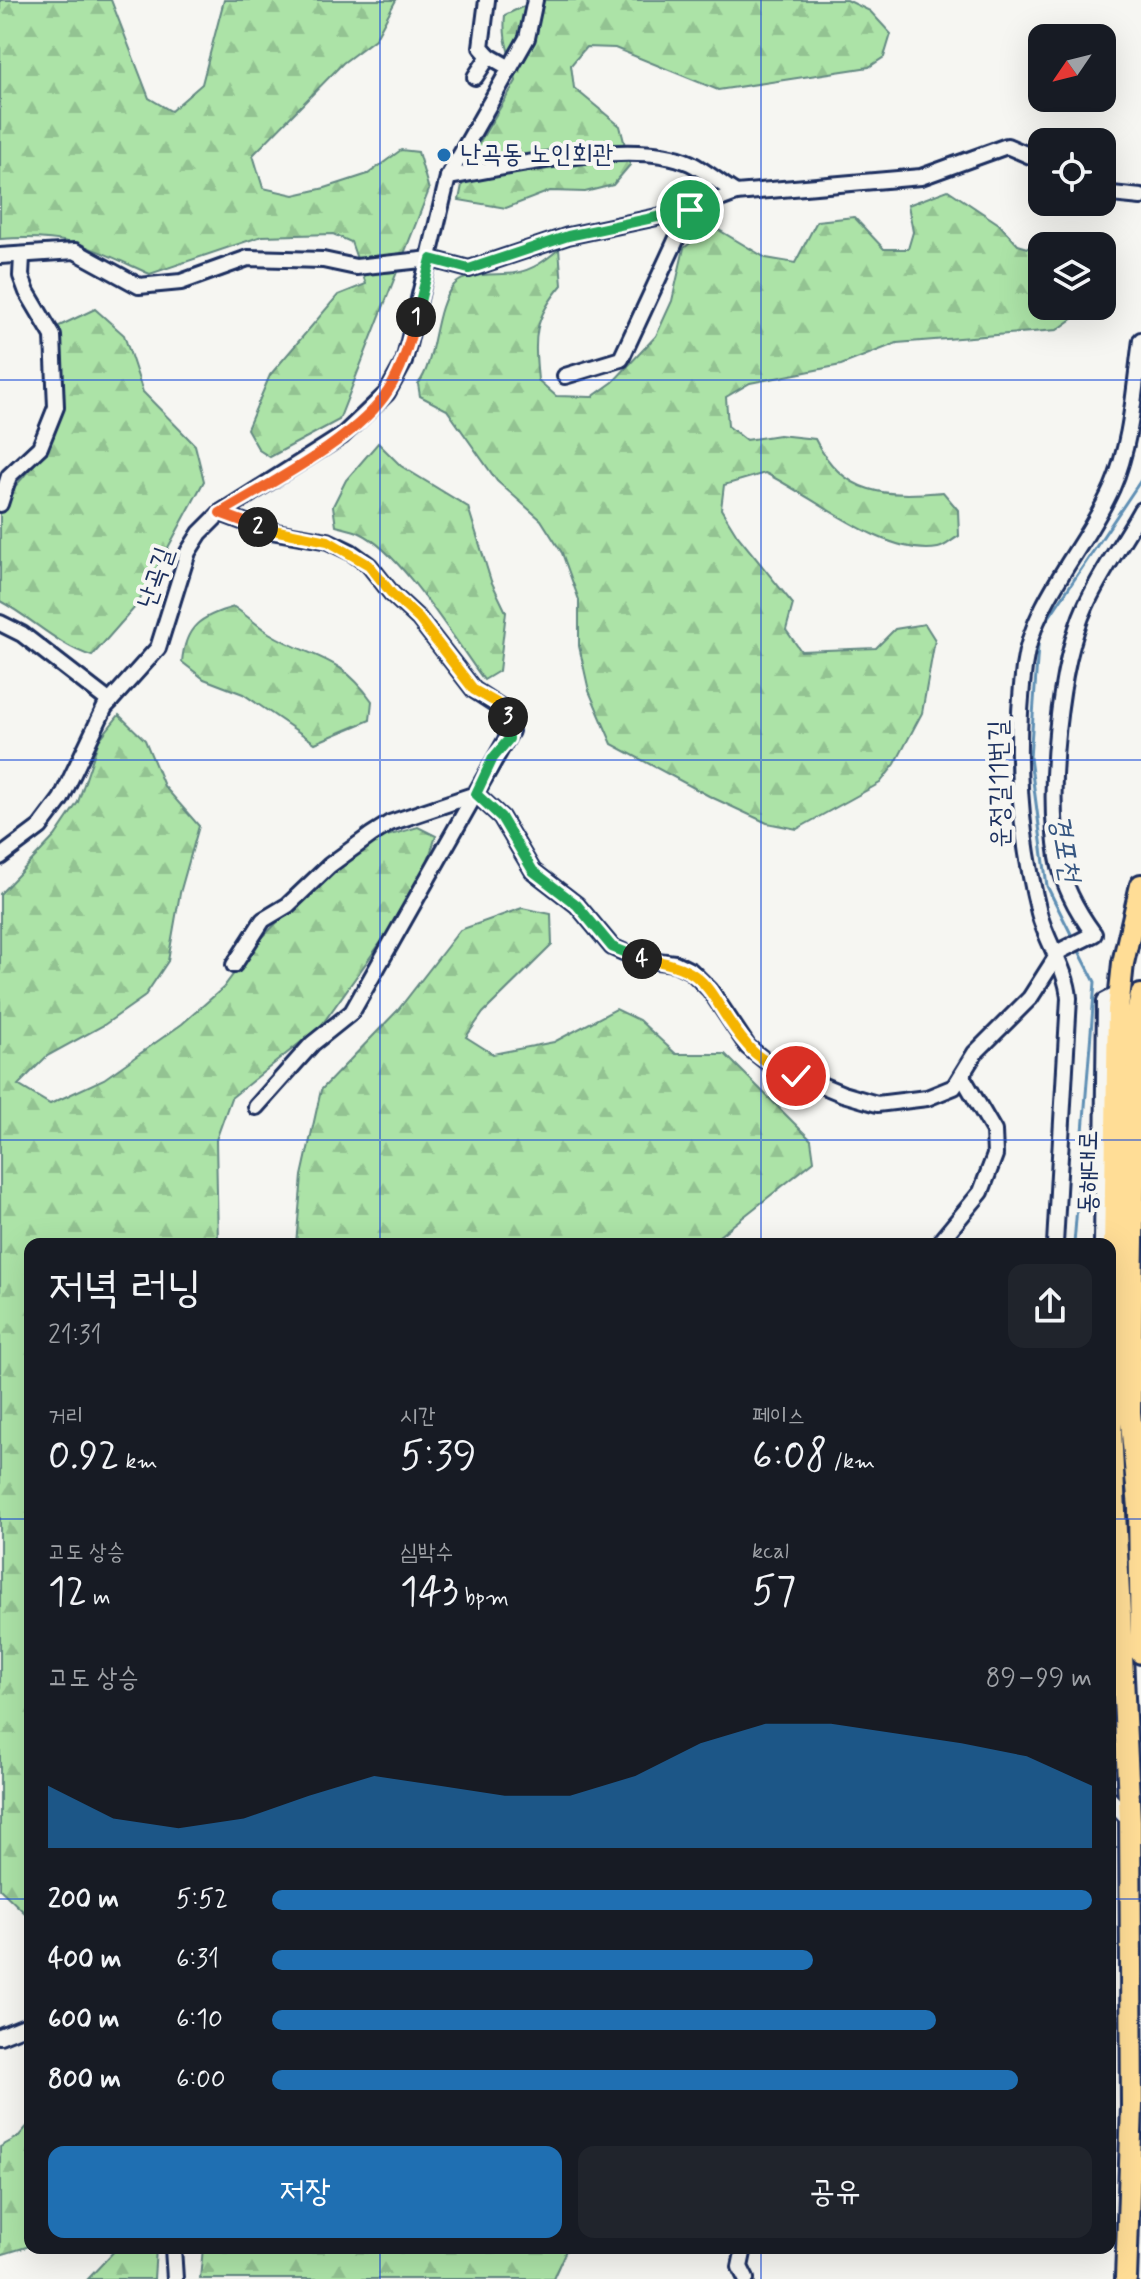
<!DOCTYPE html>
<html lang="ko">
<meta charset="utf-8">
<style>
:root{--surface:#171b24;--page:#20242c;--text:#f1f3f6;--muted:#9ea1a6;--accent:#1f6fb2}
body{margin:0;font-family:Mynerve,"Poor Story",sans-serif;background:var(--page);color:var(--text);height:100vh;display:flex;flex-direction:column;font-size:30px;white-space:nowrap}
*{box-sizing:border-box;margin:0}
p{font-size:26px;color:var(--muted)}
.icon{flex:none;width:44px;height:44px;fill:none;stroke:currentColor;stroke-width:2;stroke-linecap:round;stroke-linejoin:round}
.map{position:relative;flex:1;overflow:hidden}
.details{position:absolute;left:24px;top:1238px;width:1092px;height:1016px;display:flex;flex-direction:column;background:var(--surface);border-radius:16px;box-shadow:0 8px 32px #0002}
.details>*{flex:none}
.needle{width:52px;rotate:235deg}
.controls{position:absolute;left:1028px;top:24px;display:grid;gap:16px}
.controls a{display:grid;place-items:center;width:88px;height:88px;border-radius:16px;background:var(--surface);box-shadow:0 8px 32px #0002;font-size:40px}
.pin{position:absolute;display:grid;place-items:center;width:68px;height:68px;color:#fff;margin:-34px;border:4px solid #fff;border-radius:50%;box-shadow:0 2px 8px #0007}
.km{position:absolute;width:40px;height:40px;margin:-20px;border-radius:50%;background:#222;color:#fff;font-size:22px;line-height:40px;text-align:center}
.round{display:grid;place-items:center;flex:none;width:84px;height:84px;border-radius:16px;background:var(--page)}
.overview{display:flex;align-items:center;justify-content:space-between;height:136px;padding:0 24px}
h1{font-size:44px;font-weight:600;line-height:60px}
.figures{display:grid;grid-template-columns:repeat(3,1fr);gap:12px;height:136px;padding:8px 24px}
.figures div{display:grid;align-content:center}
.figures b{font-size:40px;font-weight:600}
.figures small{font-size:22px;font-weight:400}
.figures p{font-size:22px}
.chart{height:224px;padding:16px 24px}
.chart p{display:flex;justify-content:space-between}
.chart svg{width:100%;height:144px;margin-top:8px;fill:var(--accent);opacity:.7}
.cta{display:flex;gap:16px;margin-top:auto;padding:16px 24px}
.cta a{flex:1;height:92px;border-radius:16px;background:var(--accent);color:#fff;font-size:32px;font-weight:600;line-height:92px;text-align:center}
.cta a+a{background:var(--page);color:var(--text)}
ul{padding:0 24px;list-style:none;font-size:26px}
li{display:grid;grid-template-columns:128px 96px 1fr;align-items:center;height:60px}
li i{height:20px;border-radius:10px;background:var(--accent)}
.map>svg:first-child{display:block}
.forest{fill:url(#forest-firs);stroke:#648982;stroke-width:2}
.lines{fill:none;stroke-linecap:round;stroke-linejoin:round}
.stream{stroke:#5e8fb4;stroke-width:3}
.minor-casing{stroke:#1b2f5e;stroke-width:20}
.highway-casing{stroke:#1b2f5e;stroke-width:26}
.minor{stroke:#f6f6f2;stroke-width:14}
.highway{stroke:#ffdd96;stroke-width:20}
.split-1-casing{stroke:#fff;stroke-width:16}
.split-2-casing{stroke:#fff;stroke-width:16}
.split-3-casing{stroke:#fff;stroke-width:16}
.split-4-casing{stroke:#fff;stroke-width:16}
.split-5-casing{stroke:#fff;stroke-width:16}
.split-1{stroke:#22a559;stroke-width:10}
.split-2{stroke:#f0652b;stroke-width:10}
.split-3{stroke:#f5b400;stroke-width:10}
.split-4{stroke:#22a559;stroke-width:10}
.split-5{stroke:#f5b400;stroke-width:10}
.grid{fill:none;stroke:#1d4ed8;stroke-width:2;stroke-opacity:0.55}
.poi-dot{fill:#1f6fb2;stroke:#f6f6f2;stroke-width:3}
.labels{text-anchor:middle;dominant-baseline:central;stroke-width:8;stroke-linejoin:round;paint-order:stroke}
.poi-label{font-size:26px;fill:#1b2f5e;stroke:#f6f6f2;text-anchor:start}
.street-label{font-size:26px;fill:#1b2f5e;stroke:#f6f6f2}
.water-label{font-size:28px;font-style:italic;fill:#375782;stroke:#f6f6f2}
</style>
<div class="map">
<svg width="1141" height="2279" viewBox="0 0 1141 2279">
<defs>
<pattern id="forest-firs" width="22" height="20" patternUnits="userSpaceOnUse" patternTransform="scale(2)"><rect width="22" height="20" fill="#ace3a7"/><path d="M5 1l3.5 6h-7zM16 11l3.5 6h-7z" fill="#93c392"/></pattern>
</defs>
<rect width="100%" height="100%" fill="#f6f6f2"/>
<filter id="ink" filterUnits="userSpaceOnUse"><feTurbulence type="fractalNoise" baseFrequency=".0125" numOctaves="2"/><feDisplacementMap in="SourceGraphic" scale="16" xChannelSelector="R" yChannelSelector="G"/><feConvolveMatrix kernelMatrix="1 2 1 2 8 2 1 2 1" color-interpolation-filters="sRGB"/></filter>
<g filter="url(#ink)">
<g class="forest">
<path d="M0,0h111l38,98 22,13 31,-27 22,-84h172l-21,39 -32,24 -90,92 10,33 31,7 31,-7 43,-14 33,-24 17,2 11,38 -90,230 -69,37 -11,-7 -12,-21 23,-54 68,-80 28,-11 -15,-42 -18,-8 -71,2 -112,38c-61,-27 -80,-40 -150,-35z"/>
<path d="M537,0h310l23,11 21,23 -7,23 -15,10 -151,23 -103,-42 -29,-1 -15,18 3,23 46,38 10,39 -17,20 -28,7 -35,-1 -44,17 -47,-8 7,-35 50,-84c-5,-27 -14,-38 -11,-66z"/>
<path d="M948,190l51,34 19,21 24,7v54h42l-3,7 -24,17 -160,13 -56,22 -91,18 -24,14 2,29 18,14 33,-5 36,4c28,57 71,58 128,53l15,18 1,26c-6,3 -14,11 -21,12 -54,9 -125,-52 -173,-75l-41,12 -3,24 16,26 56,69 -7,26 15,21 75,-3 19,-19 30,-5 10,16 -13,73 -27,51 -15,19 -83,46 -30,-6 -58,-27 -97,-52 -23,-53 -10,-45v-46l-17,-47 -21,-33 -44,-39 -50,-71 -27,-14 -2,-12c19,-23 15,-77 36,-99 13,-14 44,-9 61,-12 18,-3 31,-13 44,-24l3,36c-29,34 -28,51 -24,95l18,16 36,1 21,-15 43,-46 16,-35 12,-53 28,-22 54,32 29,5 22,-42 37,-4 30,32h24l5,-17 -5,-27z"/>
<path d="M95,309l29,26 19,57 52,53 9,36 -67,124 -45,51c-35,-11 -60,-38 -92,-55v-100c32,-28 59,-69 58,-113 0,-21 -6,-39 -1,-61z"/>
<path d="M378,443l23,23 67,41 23,74 15,31 -7,59 -15,9c-28,-38 -83,-128 -124,-147 -7,-3 -17,-5 -24,-7l-3,-20 13,-26z"/>
<path d="M234,607c12,8 23,18 35,26 44,27 69,20 103,68l-2,19 -55,23 -72,-49 -39,-15 -22,-17c3,-36 19,-46 52,-55z"/>
<polygon points="119,715 145,740 164,786 199,826 180,893 168,961 144,997 104,1025 47,1056 18,1085 50,1104 104,1079 182,1024 223,988 256,944 336,862 373,840 418,827 436,836 418,890 321,1026 231,1098 216,1140 218,1244 30,1244 30,1918 0,1889 0,894 55,836 78,802 99,740"/>
<polygon points="522,908 551,914 552,945 483,1013 466,1037 493,1054 554,1042 616,1009 639,1020 676,1054 725,1054 811,1140 814,1161 709,1244 296,1244 302,1176 321,1090 398,1010 460,930"/>
<polygon points="30,2123 30,2246 0,2255 0,2147 18,2137"/>
<polygon points="117,2248 156,2248 154,2279 88,2279"/>
<polygon points="203,2248 567,2248 553,2279 200,2279"/>
</g>
<g class="lines">
<g class="stream">
<polyline points="1073,938 1047,886 1030,758 1039,632 1141,480"/>
<polyline points="1074,1244 1095,982 1078,949"/>
</g>
<g class="minor-casing">
<g id="minor">
<polyline points="487,0 481,47 489,56 510,68"/>
<polyline points="475,77 489,56"/>
<path d="M448,177c61,-10 187,-40 242,-14 16,8 31,21 46,30"/>
<polyline points="1102,193 1141,197"/>
<polyline points="0,256 75,251 139,286 181,282 248,258 323,260 356,267 431,259 469,269 568,236 690,210 736,193 921,177 1007,146 1042,161"/>
<polyline points="565,376 621,359 690,210"/>
<polyline points="0,504 9,476 40,447 56,407 53,336 27,292 21,276 22,256"/>
<polyline points="220,513 265,530 328,541 351,552 369,565 392,594 419,619 474,690 505,710 511,731 352,1012 312,1044 256,1107"/>
<polyline points="0,623 22,634 110,702"/>
<path d="M476,794l25,23 32,54 44,34 35,42 27,12 36,4 16,8 19,19 38,57 20,16 75,31 34,10 50,-6 27,-11 21,-34 55,-55 30,-47 34,-17c-17,-23 -31,-48 -36,-77 -11,-66 0,-191 28,-252 15,-33 38,-64 55,-95"/>
<polyline points="0,857 40,827 61,799 105,707 158,648 188,552 200,533 220,513 342,436 387,393 404,362 448,177 527,38 535,0"/>
<polyline points="234,965 263,920 288,905 330,865 371,835 390,823 476,794"/>
<polyline points="938,1244 981,1192 995,1155 994,1131 962,1076"/>
<path d="M1055,1244l14,-246c-2,-29 -23,-56 -30,-85 -20,-80 -25,-164 -15,-246 9,-68 61,-118 88,-179 20,-46 22,-98 29,-148"/>
<polyline points="1102,1244 1105,1001 1120,993"/>
<polyline points="1110,1799 1130,1821"/>
<polyline points="0,2036 30,2024"/>
<polyline points="173,2248 175,2279"/>
<polyline points="744,2248 740,2267 746,2279"/>
</g>
</g>
<g class="highway-casing">
<g id="highway">
<polyline points="1141,995 1137,1014 1130,1412 1139,1508 1141,1653"/>
<polyline points="1126,2279 1132,2106 1130,1821 1111,1429 1118,1010 1123,963 1141,885"/>
</g>
</g>
<use href="#minor" class="minor"/>
<use href="#highway" class="highway"/>
</g>
</g>
<g class="lines" filter="url(#ink)">
<g class="split-1-casing">
<polyline id="split-1" points="416,317 431,259 469,269 568,236 690,210"/>
</g>
<g class="split-2-casing">
<path id="split-2" d="M258,527l-38,-14c48,-29 139,-75 168,-122 15,-23 21,-48 28,-74"/>
</g>
<g class="split-3-casing">
<polyline id="split-3" points="258,527 328,541 369,565 392,594 419,619 474,690 497,703 508,717"/>
</g>
<g class="split-4-casing">
<polyline id="split-4" points="508,717 509,739 493,758 476,794 501,817 533,871 577,905 612,947 642,959"/>
</g>
<g class="split-5-casing">
<path id="split-5" d="M642,959c75,8 64,40 106,87 12,15 31,22 48,30"/>
</g>
<use href="#split-1" class="split-1"/>
<use href="#split-2" class="split-2"/>
<use href="#split-3" class="split-3"/>
<use href="#split-4" class="split-4"/>
<use href="#split-5" class="split-5"/>
</g>
<path class="grid" d="M380,0v1244M761,0v1244M0,380h1141M0,760h1141M0,1140h1141M0,1519h30M1110,1519h31M0,1899h30M1110,1899h31M380,2248v31M761,2248v31"/>
<circle class="poi-dot" cx="444" cy="155" r="8"/>
<g class="labels">
<g class="poi-label">
<text x="460" y="155">난곡동 노인회관</text>
</g>
<g class="street-label">
<text transform="translate(156 578) rotate(-71)">난곡길</text>
<text transform="translate(1000 784) rotate(-91)">운정길11번길</text>
<text transform="translate(1089 1172) rotate(-89)">동해대로</text>
</g>
<g class="water-label">
<text transform="translate(1064 848) rotate(80)">경포천</text>
</g>
</g>
</svg>
<div class="controls">
<a><svg class="needle" viewBox="-14 -14 28 28"><path d="M0-13l5 13h-10z" fill="#e53935"/><path d="M0 13l5-13h-10z" fill="#9ea1a6"/></svg></a>
<a><svg class="icon" aria-label="locate" viewBox="0 0 24 24"><circle cx="12" cy="12" r="6"/><path d="M12 2v4M12 18v4M2 12h4M18 12h4"/></svg></a>
<a><svg class="icon" aria-label="layers" viewBox="0 0 24 24"><path d="M12 4l9 5-9 5-9-5zM3 14l9 5 9-5"/></svg></a>
</div>
<div class="pin" style="left:690px;top:210px;background:#1e9e55"><svg class="icon" aria-label="arrive" viewBox="0 0 24 24"><path d="M6 21V4h12l-3 4 3 4H6"/></svg></div>
<div class="pin" style="left:796px;top:1076px;background:#d93025"><svg class="icon" aria-label="check" viewBox="0 0 24 24"><path d="M5 12l5 5 9-10"/></svg></div>
<b class="km" style="left:416px;top:317px">1</b>
<b class="km" style="left:258px;top:527px">2</b>
<b class="km" style="left:508px;top:717px">3</b>
<b class="km" style="left:642px;top:959px">4</b>
<section class="details">
<div class="overview"><div><h1>저녁 러닝</h1><p>21:31</p></div><a class="round"><svg class="icon" aria-label="share" viewBox="0 0 24 24"><path d="M12 15V3M7 8l5-5 5 5M5 13v7h14v-7"/></svg></a></div>
<div class="figures">
<div><p>거리</p><b>0.92<small> km</small></b></div>
<div><p>시간</p><b>5:39</b></div>
<div><p>페이스</p><b>6:08<small> /km</small></b></div>
</div>
<div class="figures">
<div><p>고도 상승</p><b>12<small> m</small></b></div>
<div><p>심박수</p><b>143<small> bpm</small></b></div>
<div><p>kcal</p><b>57</b></div>
</div>
<div class="chart"><p><span>고도 상승</span>89–99 m</p>
<svg viewBox="0 0 160 44" preserveAspectRatio="none"><path d="M0 44V25L10 35L20 38L30 35L40 28L50 22L60 25L70 28L80 28L90 22L100 12L110 6L120 6L130 9L140 12L150 16L160 25V44z"/></svg>
</div>
<ul>
<li><b>200 m</b>5:52<i style="width:100%"></i></li>
<li><b>400 m</b>6:31<i style="width:66%"></i></li>
<li><b>600 m</b>6:10<i style="width:81%"></i></li>
<li><b>800 m</b>6:00<i style="width:91%"></i></li>
</ul>
<div class="cta"><a>저장</a><a>공유</a></div>
</section>
</div>
